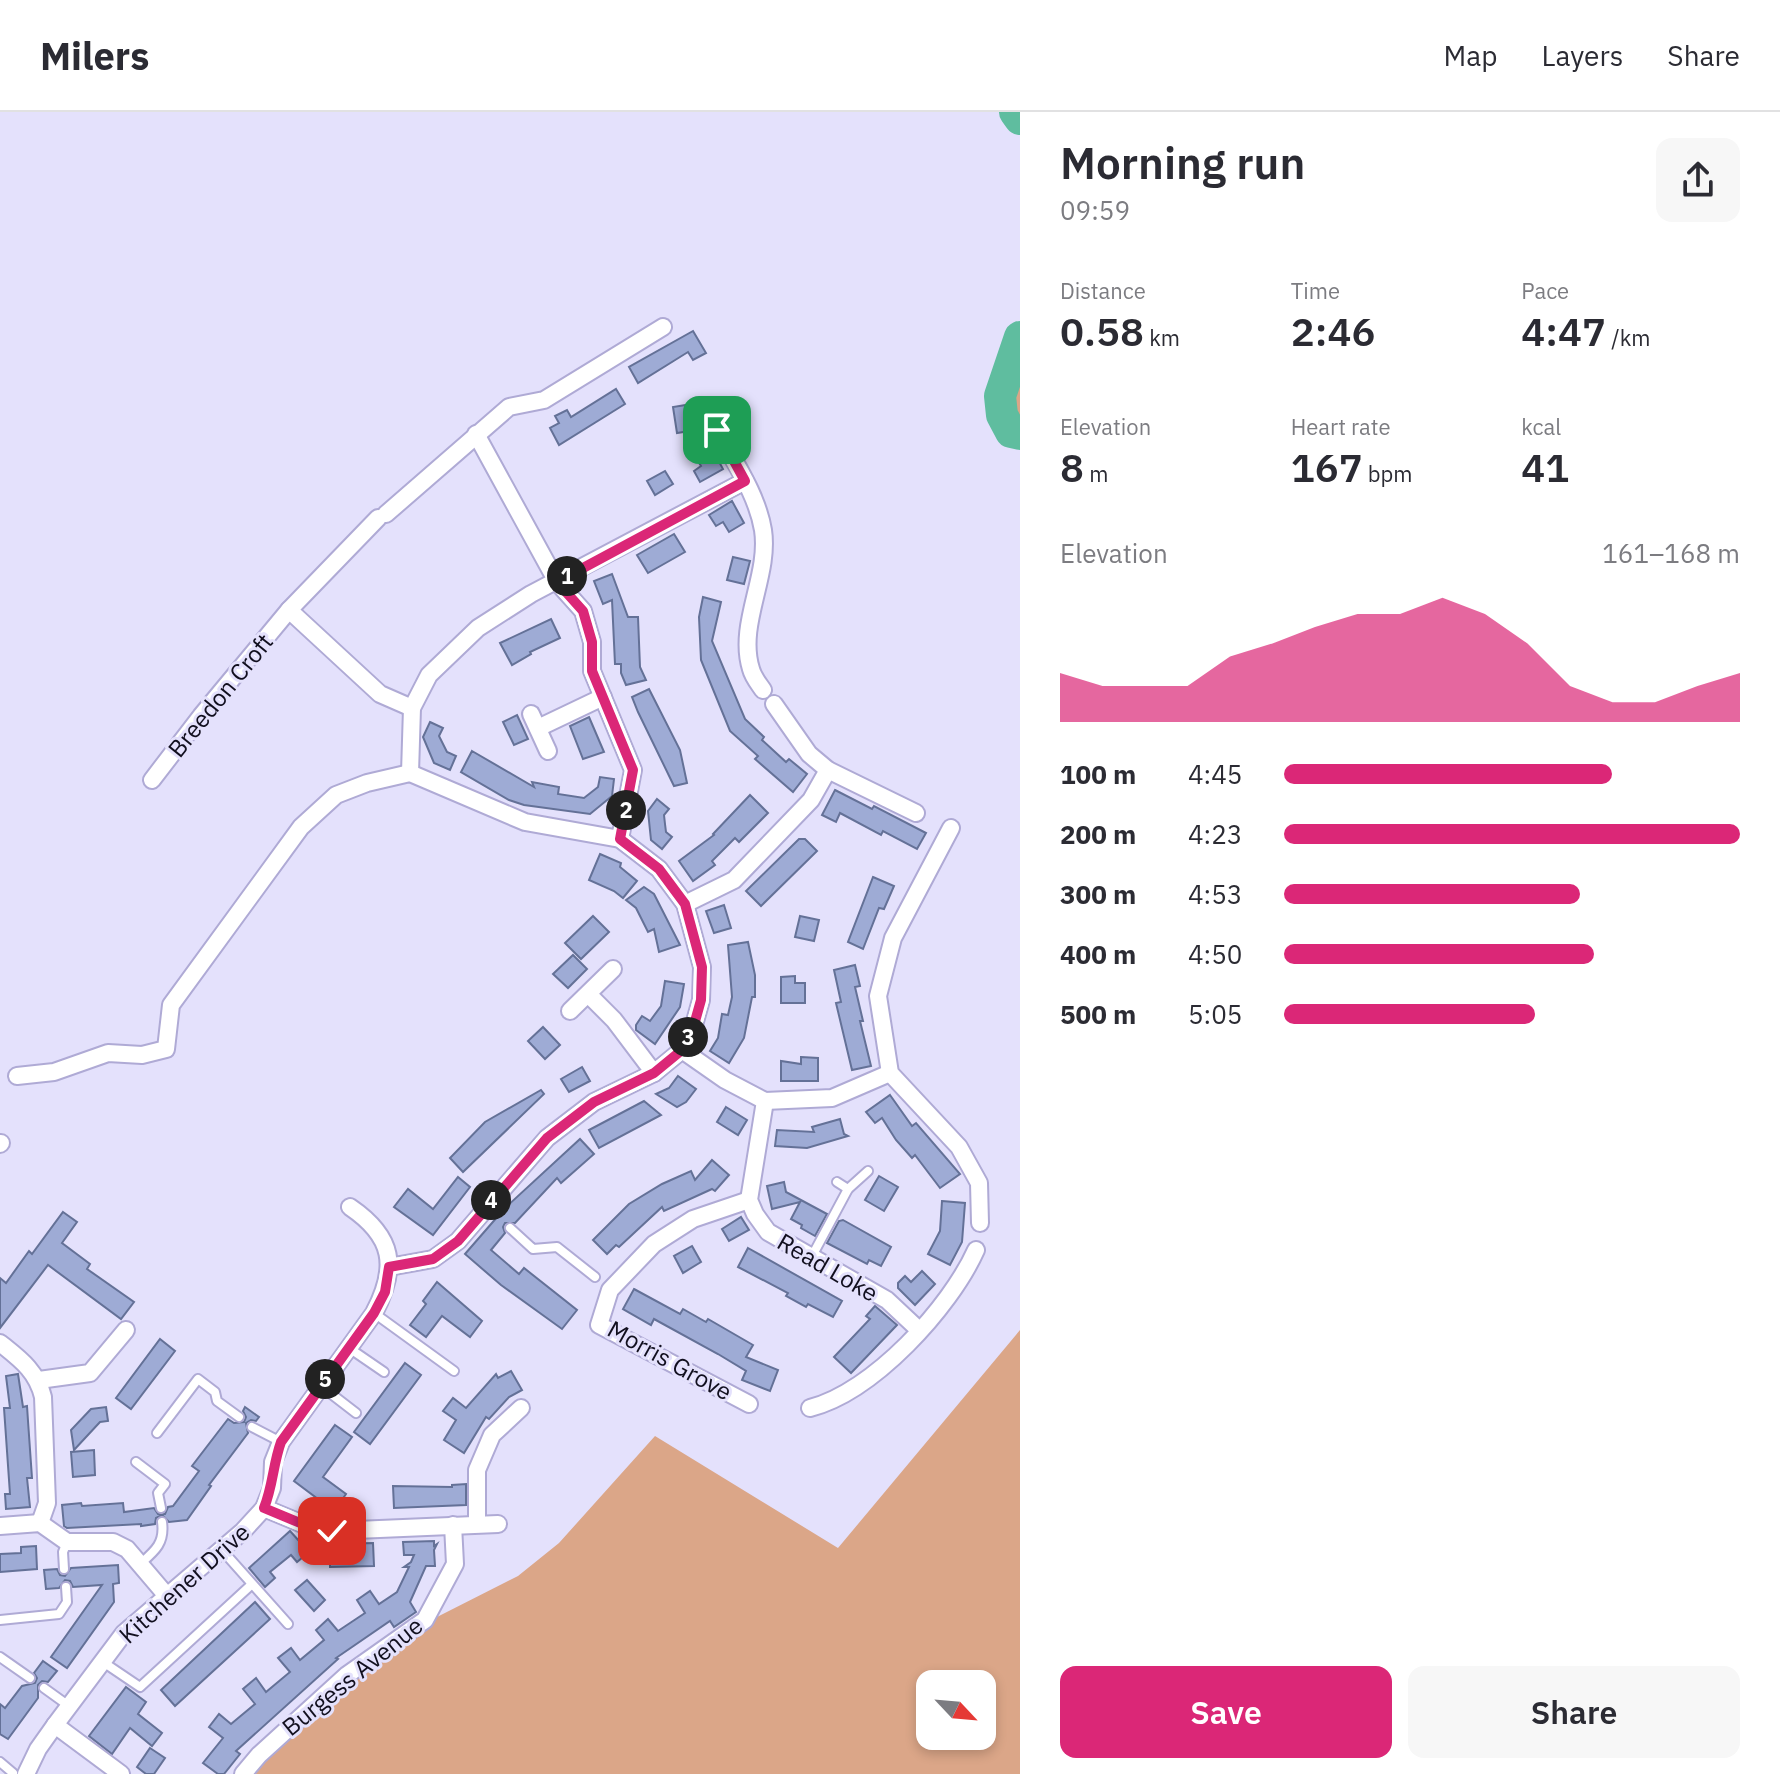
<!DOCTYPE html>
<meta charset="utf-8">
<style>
:root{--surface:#fff;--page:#f7f7f7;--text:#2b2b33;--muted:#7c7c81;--line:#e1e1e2;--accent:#db2777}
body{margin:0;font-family:"IBM Plex Sans",sans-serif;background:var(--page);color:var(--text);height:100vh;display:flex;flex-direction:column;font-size:30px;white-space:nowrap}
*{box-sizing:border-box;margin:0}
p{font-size:26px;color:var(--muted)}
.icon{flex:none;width:44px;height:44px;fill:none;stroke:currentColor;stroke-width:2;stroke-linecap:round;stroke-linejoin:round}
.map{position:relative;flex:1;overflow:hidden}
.drawer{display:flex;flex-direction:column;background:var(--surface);width:760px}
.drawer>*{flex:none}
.needle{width:52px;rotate:116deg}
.controls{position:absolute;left:916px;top:1558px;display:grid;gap:16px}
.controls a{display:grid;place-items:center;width:80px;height:80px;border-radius:16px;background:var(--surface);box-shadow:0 4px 12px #0003;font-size:40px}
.pin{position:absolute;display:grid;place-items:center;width:68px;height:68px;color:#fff;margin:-34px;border-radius:16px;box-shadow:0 4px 12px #0006}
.km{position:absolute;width:40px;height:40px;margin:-20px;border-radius:50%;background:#222;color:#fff;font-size:22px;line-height:40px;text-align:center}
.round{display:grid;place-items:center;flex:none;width:84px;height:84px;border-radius:16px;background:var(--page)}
.head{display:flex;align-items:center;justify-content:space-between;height:136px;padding:0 40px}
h1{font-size:44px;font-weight:600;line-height:60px}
.figures{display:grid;grid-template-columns:repeat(3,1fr);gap:12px;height:136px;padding:8px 40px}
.figures div{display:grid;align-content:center}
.figures b{font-size:40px;font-weight:600}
.figures small{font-size:22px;font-weight:400}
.figures p{font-size:22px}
.chart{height:224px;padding:16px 40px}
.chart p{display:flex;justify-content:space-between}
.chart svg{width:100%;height:144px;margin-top:8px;fill:var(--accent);opacity:.7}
.button{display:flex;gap:16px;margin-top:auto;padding:16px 40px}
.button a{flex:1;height:92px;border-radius:16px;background:var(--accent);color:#fff;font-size:32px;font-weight:600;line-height:92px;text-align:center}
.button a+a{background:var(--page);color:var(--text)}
ul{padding:0 40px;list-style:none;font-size:26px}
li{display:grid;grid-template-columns:128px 96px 1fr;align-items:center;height:60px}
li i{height:20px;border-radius:10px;background:var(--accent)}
header{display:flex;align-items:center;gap:48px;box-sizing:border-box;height:112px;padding:0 40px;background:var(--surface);border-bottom:2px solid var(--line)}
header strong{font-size:38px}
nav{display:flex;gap:44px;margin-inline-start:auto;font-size:28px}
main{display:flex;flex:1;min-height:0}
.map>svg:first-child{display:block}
.green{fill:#dba688;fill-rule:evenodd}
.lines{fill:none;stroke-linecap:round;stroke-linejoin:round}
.river{stroke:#5fbd9f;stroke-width:32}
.building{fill:#9eabd5;stroke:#647197;stroke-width:2}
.lane-casing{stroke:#afaad5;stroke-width:12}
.street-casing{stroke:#afaad5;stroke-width:20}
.lane{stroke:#fff;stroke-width:8}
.street{stroke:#fff;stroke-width:16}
.route-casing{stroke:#fff;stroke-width:16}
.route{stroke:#db2777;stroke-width:10}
.labels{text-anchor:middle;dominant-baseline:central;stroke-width:6;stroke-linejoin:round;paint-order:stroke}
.street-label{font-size:24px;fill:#110f1e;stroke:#e4e1fc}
</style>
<header>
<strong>Milers</strong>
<nav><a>Map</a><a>Layers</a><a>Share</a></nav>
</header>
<main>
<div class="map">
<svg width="1020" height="1662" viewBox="0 0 1020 1662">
<rect width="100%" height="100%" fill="#e4e1fc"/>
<g class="green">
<polygon points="1020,225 1020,322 1011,320 1002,303 1000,284"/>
<path d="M1020,1218v444h-765l16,-21 88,-79 78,-57 81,-41 41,-33 96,-107 183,112zM930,1572h52v52h-52z"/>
</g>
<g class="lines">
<g class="river">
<polyline points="1015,0 1020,7"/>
<polyline points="1020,225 1000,284 1002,303 1011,320 1020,322"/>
</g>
</g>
<g class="building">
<polygon points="693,219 706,241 693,248 688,240 638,271 629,255"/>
<polygon points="616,277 625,292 559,333 550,316 559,311 555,304 567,298 571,305"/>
<polygon points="692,292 696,318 677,321 673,295"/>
<polygon points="711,335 723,357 700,370 694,359 701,354 695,344"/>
<polygon points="665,359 673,372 655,383 647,369"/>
<polygon points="732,389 744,411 729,420 723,410 716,414 709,403"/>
<polygon points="674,422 685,440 648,461 637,443"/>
<polygon points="733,445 750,449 744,472 727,468"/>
<polygon points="612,462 628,505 638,505 640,555 646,568 626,573 621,561 621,552 615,552 612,488 603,492 594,469"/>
<polygon points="703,485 721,490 712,529 745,607 764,625 762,628 786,650 789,647 807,662 793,680 755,647 758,644 730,619 701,548 699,505"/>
<polygon points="551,507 560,526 530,540 531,542 512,553 500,531"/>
<polygon points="649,577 680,638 687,671 674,674 638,600 632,585"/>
<polygon points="517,603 528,627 514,633 503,610"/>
<polygon points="589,605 604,640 583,647 570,614"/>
<polygon points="430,610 443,616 439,624 447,640 456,644 450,658 434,651 423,625"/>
<polygon points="472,639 534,675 532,670 559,675 558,682 584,686 598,675 600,665 614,667 612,684 590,702 524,693 509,688 461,660"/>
<polygon points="835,678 872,697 874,694 926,721 917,737 883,719 881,723 840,701 836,710 822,703"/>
<polygon points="750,683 768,701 739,730 735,726 712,749 715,753 693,769 679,749 714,723 713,722"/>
<polygon points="657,687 669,697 664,703 665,712 666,720 672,725 662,737 651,728 648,699"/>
<polygon points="799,727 805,727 817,739 761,794 746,779"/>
<polygon points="600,742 621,751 620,755 637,769 623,786 614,779 589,768"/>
<polygon points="873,765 894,774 884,797 879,796 863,837 848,830"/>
<polygon points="644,775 654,782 680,833 659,840 654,817 648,820 636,796 626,788"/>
<polygon points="724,793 731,816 714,821 706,799"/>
<polygon points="593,804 609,820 581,847 565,831"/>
<polygon points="800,804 819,808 814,829 795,825"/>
<polygon points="748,830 755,863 755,885 752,885 744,926 729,951 710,939 718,926 722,902 728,903 732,885 728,833"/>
<polygon points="573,843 587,857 568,876 553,862"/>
<polygon points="855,853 860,874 855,875 863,909 860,909 871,954 852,958 836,891 841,890 834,858"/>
<polygon points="795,864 795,871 805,871 805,891 781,891 781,865"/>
<polygon points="665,869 684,872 680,895 655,932 636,918 636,913 642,904 650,909 661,894"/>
<polygon points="543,915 560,933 545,947 528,929"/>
<polygon points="801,945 818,946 818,969 781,969 781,949 801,952"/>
<polygon points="582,955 590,969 569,980 561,967"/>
<polygon points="678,964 696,977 686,990 677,995 656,982 669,976"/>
<polygon points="541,978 544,982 463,1060 450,1046 485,1010"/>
<polygon points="890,983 912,1014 916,1011 960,1062 940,1076 915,1043 912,1046 896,1028 882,1006 875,1011 866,1000"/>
<polygon points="644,989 661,1003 599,1036 589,1018"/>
<polygon points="726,995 747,1008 738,1023 717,1010"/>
<polygon points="840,1007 844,1022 848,1024 807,1036 775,1034 777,1018 814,1020 812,1015"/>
<polygon points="580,1027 594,1042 561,1071 557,1066 515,1111 505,1111 503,1115 505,1121 491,1138 519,1162 524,1156 577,1198 562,1217 501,1173 465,1142 505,1096"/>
<polygon points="712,1048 729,1063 715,1079 712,1077 664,1099 662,1095 619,1135 616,1133 607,1142 593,1128 629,1092 662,1072 691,1059 695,1068"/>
<polygon points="879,1064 898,1075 884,1099 865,1088"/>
<polygon points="458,1065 470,1075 433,1123 394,1095 408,1077 433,1097"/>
<polygon points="784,1070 786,1080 827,1102 815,1124 801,1116 802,1113 791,1107 800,1090 772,1097 767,1074"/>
<polygon points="942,1089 965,1091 962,1130 950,1153 928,1142 940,1119"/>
<polygon points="63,1100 77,1110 62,1131 90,1152 87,1157 134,1190 121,1207 48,1153 0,1216 0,1166 6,1171 29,1139 32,1142"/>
<polygon points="741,1105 749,1118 729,1129 722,1117"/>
<polygon points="843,1108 891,1135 881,1154 869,1148 867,1152 827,1131 839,1109"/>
<polygon points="692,1134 701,1150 683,1161 674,1144"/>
<polygon points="748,1136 842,1189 833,1205 808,1192 806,1195 786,1184 788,1181 738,1155"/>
<polygon points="922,1159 935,1172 915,1193 898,1176 898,1171 905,1164 911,1170"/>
<polygon points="437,1170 482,1209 470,1225 442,1204 426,1225 410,1213 426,1192 423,1189"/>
<polygon points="634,1177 680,1202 683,1197 706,1210 708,1207 753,1233 746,1245 778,1258 770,1279 742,1268 746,1259 718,1242 654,1207 651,1213 623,1197"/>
<polygon points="875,1194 897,1213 851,1261 834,1245 870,1207 866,1204"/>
<polygon points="160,1227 175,1239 131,1297 116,1286"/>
<polygon points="405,1251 421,1263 370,1332 354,1320"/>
<polygon points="511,1259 522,1278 509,1285 489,1307 486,1305 464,1341 444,1328 456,1308 443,1299 453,1286 466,1296 496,1262 498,1266"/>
<polygon points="18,1262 23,1295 27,1294 28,1309 32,1366 27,1366 30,1395 6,1397 5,1382 10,1382 4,1296 10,1296 6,1264"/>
<polygon points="106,1295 108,1309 100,1310 74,1338 71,1318 91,1297"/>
<polygon points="245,1295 259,1305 256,1309 251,1308 246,1311 248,1321 209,1373 211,1374 187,1408 169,1410 162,1403 156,1406 155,1412 141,1414 141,1412 67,1416 64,1414 62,1393 81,1391 82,1394 123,1391 124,1400 154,1396 158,1402 165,1402 168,1395 173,1394 199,1359 192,1354 228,1307 234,1311 244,1310 246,1305 243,1299"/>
<polygon points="335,1313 352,1325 323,1365 346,1382 334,1399 294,1369"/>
<polygon points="94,1338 95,1363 73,1365 71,1340"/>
<polygon points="466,1372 466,1393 394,1396 393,1374 452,1375 452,1373"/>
<polygon points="290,1419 309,1440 297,1450 291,1443 270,1460 275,1466 265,1475 249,1456"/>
<polygon points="434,1429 434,1434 437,1432 434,1438 435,1454 426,1454 410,1490 416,1500 394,1515 390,1509 336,1546 338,1547 236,1639 240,1642 224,1662 218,1662 203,1651 223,1626 209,1615 219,1602 231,1612 255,1592 243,1577 256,1566 266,1580 290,1560 278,1546 291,1536 300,1548 324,1528 316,1518 328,1507 338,1519 365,1501 357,1488 370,1479 379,1492 397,1480 409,1455 404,1455 411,1450 414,1443 404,1443 403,1430"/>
<polygon points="373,1431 374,1454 330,1455 330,1432"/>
<polygon points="36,1434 37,1457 0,1460 0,1442 21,1441 21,1435"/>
<polygon points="118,1453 119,1471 113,1472 114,1490 67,1556 51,1545 102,1473 73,1475 70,1469 65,1468 59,1476 46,1477 44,1458 57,1457 60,1463 65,1464 71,1456"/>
<polygon points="307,1468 325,1488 314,1499 295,1478"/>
<polygon points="255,1490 270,1507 175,1594 161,1578"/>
<polygon points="43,1549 57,1559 48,1570 42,1569 38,1573 38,1586 8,1627 0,1622 0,1592 5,1596 22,1574 35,1571 37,1566 34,1561"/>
<polygon points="126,1575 146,1590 138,1602 162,1621 152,1634 130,1616 112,1642 89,1624"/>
<polygon points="150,1636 165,1646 154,1662 146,1662 137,1655"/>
</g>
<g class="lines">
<g class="lane-casing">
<g id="lane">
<polyline points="837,1070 848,1077"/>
<polyline points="510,1116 533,1137 557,1135 595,1165"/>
<polyline points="811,1146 848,1077 868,1059"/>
<polyline points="374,1201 454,1259"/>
<polyline points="349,1236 384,1260"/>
<polyline points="321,1274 356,1301"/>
<polyline points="252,1315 281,1330"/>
<polyline points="157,1321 198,1267 215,1280 217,1289 239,1305"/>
<polyline points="136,1350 165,1372 158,1381 161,1396"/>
<polyline points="222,1438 288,1512"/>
<path d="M140,1452c15,-13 25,-21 22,-42"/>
<polyline points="64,1457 63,1440 67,1430"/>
<polyline points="0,1508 59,1502 67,1490 66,1475"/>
<polyline points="0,1545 30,1566"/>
<polyline points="103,1550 140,1575 251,1473"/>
<polyline points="44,1576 69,1594"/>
<polyline points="0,1650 13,1661"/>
</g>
</g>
<g class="street-casing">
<g id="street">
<path d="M717,318c17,32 40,64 46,100 7,46 -26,94 -12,139 2,8 8,15 12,21"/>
<polyline points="476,322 557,470 583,499 592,530 592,559 633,658 620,727"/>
<polyline points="386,402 509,295 544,288 663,215"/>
<polyline points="289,498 378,406"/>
<polyline points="774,592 809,642 828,658 916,701"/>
<polyline points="531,602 548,639"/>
<polyline points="538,616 603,585"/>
<polyline points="410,661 412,596 429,563 478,516 531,482 745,369"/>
<polyline points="152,668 201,604 289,498 380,582 412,596"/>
<polyline points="951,716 893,826 878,884 890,961 959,1035 979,1071 980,1111"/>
<polyline points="685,792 734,768 811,688 828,658"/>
<polyline points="588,882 614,908 654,961"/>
<polyline points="570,899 613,857"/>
<polyline points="682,938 725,968 765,989 832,986 890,961"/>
<polyline points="17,964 54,960 108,941 142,943 166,937 171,893 301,715 336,683 367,671 410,661 525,710 620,727 659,757 685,792 702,855 701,888 694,913 682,938 654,961 594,990 547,1026 458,1129 433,1147 389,1155"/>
<polyline points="765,989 749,1088 755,1102 768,1120 887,1188 919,1218"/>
<polyline points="0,1032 1,1031"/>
<path d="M0,1231c20,16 37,28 43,54l4,106 -7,20"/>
<polyline points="39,1268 90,1261 126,1218"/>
<polyline points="749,1292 599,1213 610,1178 654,1132 693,1107 749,1088"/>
<path d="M810,1296c63,-16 140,-100 166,-158"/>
<polyline points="264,1396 305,1413 332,1419 498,1412"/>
<polyline points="477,1412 477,1358 492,1323 521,1296"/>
<polyline points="0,1414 40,1411 67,1430 113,1430 127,1437 167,1484"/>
<polyline points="55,1613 121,1662"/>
<path d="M26,1662l12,-25 17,-24 69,-92 119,-102 21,-23 8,-20 1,-26 8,-20 93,-129c24,-46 20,-76 -24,-106"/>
<polyline points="243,1662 259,1643 347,1563 425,1508 455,1452 453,1413"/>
</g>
</g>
<use href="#lane" class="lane"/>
<use href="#street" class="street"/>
</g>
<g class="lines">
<g class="route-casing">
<path id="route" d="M332,1419l-27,-6 -41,-17c9,-22 9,-44 17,-66l93,-129 11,-21 4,-25 44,-8 25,-18 89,-103 47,-36 60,-29 28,-23 12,-25 7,-25 1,-33 -17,-63 -26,-35 -39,-30 13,-69 -41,-99v-29l-9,-31 -26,-29 188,-101 -28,-51"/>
</g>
<use href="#route" class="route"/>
</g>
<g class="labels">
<g class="street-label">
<text transform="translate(220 583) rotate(-51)">Breedon Croft</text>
<text transform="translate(828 1155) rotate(30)">Read Loke</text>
<text transform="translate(670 1248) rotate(29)">Morris Grove</text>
<text transform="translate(184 1471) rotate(-42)">Kitchener Drive</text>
<text transform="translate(352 1564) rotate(-39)">Burgess Avenue</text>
</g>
</g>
</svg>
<div class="controls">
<a><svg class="needle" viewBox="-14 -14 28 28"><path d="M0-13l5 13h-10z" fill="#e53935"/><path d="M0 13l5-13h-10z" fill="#7c7c81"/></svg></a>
</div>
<div class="pin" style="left:717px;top:318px;background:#1e9e55"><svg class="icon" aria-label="arrive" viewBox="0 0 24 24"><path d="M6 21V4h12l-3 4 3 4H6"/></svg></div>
<div class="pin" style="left:332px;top:1419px;background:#d93025"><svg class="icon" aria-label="check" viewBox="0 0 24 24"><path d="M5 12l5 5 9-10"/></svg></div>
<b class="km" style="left:567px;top:464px">1</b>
<b class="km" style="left:626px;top:698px">2</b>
<b class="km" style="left:688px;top:925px">3</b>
<b class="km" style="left:491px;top:1088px">4</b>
<b class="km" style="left:325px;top:1267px">5</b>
</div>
<section class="drawer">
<div class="head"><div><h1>Morning run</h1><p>09:59</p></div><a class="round"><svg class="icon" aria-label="share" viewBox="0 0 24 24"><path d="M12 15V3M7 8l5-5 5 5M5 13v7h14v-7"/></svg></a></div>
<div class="figures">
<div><p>Distance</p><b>0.58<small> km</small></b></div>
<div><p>Time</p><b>2:46</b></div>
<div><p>Pace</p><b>4:47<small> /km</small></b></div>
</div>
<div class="figures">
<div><p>Elevation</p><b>8<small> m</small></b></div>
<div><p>Heart rate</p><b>167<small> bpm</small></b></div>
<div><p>kcal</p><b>41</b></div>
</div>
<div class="chart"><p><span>Elevation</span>161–168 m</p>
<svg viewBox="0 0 160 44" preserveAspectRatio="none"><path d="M0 44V29L10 33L20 33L30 33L40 24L50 20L60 15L70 11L80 11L90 6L100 11L110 20L120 33L130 38L140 38L150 33L160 29V44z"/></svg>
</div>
<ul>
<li><b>100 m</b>4:45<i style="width:72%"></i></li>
<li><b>200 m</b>4:23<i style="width:100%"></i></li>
<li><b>300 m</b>4:53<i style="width:65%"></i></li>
<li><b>400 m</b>4:50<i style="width:68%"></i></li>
<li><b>500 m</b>5:05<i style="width:55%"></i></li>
</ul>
<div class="button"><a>Save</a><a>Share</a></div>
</section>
</main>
